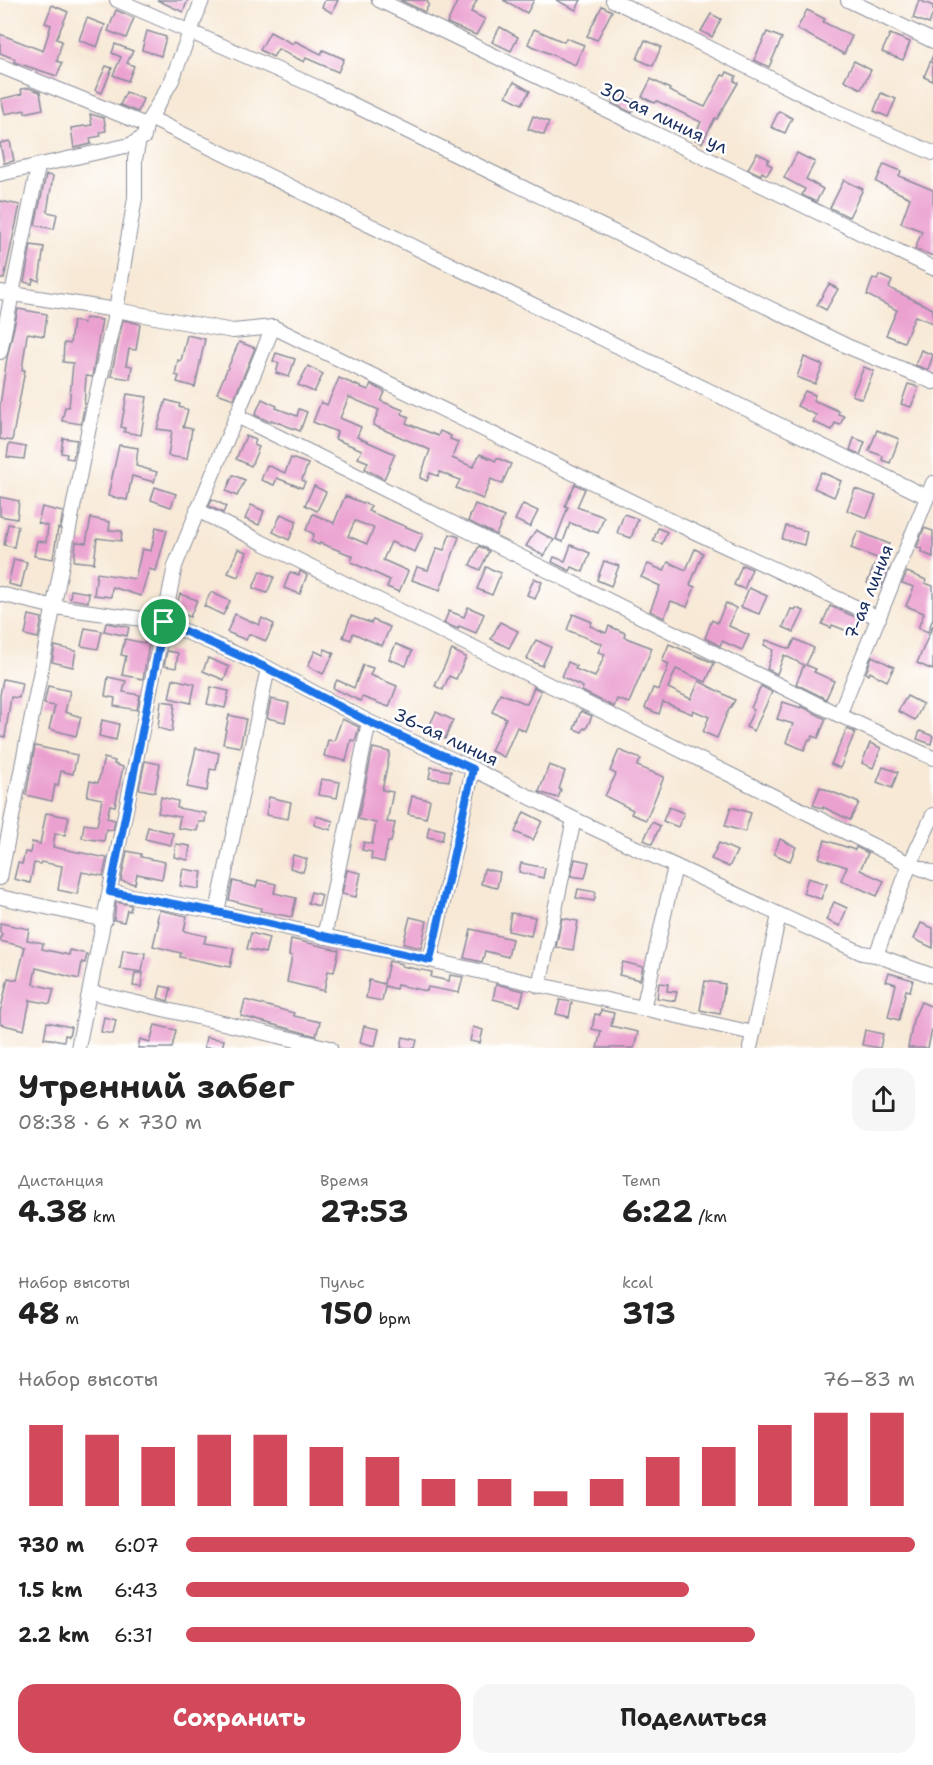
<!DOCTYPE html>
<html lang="ru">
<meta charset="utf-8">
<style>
:root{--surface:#fff;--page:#f6f6f6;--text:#222;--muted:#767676;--accent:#d1495b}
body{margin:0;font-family:"Shantell Sans",sans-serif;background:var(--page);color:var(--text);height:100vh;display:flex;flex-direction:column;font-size:22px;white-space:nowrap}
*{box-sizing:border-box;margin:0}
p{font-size:20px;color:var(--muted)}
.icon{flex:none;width:33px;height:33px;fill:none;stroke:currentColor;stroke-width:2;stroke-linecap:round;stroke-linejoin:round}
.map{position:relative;height:1048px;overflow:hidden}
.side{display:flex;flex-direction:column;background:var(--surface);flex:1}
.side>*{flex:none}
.pin{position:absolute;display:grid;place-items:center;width:51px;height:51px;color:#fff;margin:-26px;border:3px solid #fff;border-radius:50%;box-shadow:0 2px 6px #0007}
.round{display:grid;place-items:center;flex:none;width:63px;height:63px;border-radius:18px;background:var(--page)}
.headline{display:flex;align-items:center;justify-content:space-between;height:102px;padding:0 18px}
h1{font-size:33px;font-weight:700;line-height:45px}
.stats{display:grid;grid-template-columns:repeat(3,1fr);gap:9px;height:102px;padding:6px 18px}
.stats div{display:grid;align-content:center}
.stats b{font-size:30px;font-weight:700}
.stats small{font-size:16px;font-weight:400}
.stats p{font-size:16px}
.chart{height:168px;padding:12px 18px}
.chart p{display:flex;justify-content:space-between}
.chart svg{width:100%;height:108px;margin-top:6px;stroke:var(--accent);stroke-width:6}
.action{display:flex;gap:12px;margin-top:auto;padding:12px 18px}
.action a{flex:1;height:69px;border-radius:18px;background:var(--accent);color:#fff;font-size:24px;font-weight:700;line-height:69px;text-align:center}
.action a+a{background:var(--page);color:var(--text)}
ul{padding:0 18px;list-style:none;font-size:20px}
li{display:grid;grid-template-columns:96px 72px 1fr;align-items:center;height:45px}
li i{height:15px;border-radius:8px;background:var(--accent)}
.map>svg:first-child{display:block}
.building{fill:#eba1d0;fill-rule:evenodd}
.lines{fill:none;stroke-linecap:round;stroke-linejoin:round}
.minor-casing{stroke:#898c9a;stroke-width:16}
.minor{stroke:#fff;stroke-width:14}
.route-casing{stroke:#fff;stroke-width:12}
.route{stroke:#1a73e8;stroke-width:8}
.labels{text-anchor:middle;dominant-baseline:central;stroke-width:5;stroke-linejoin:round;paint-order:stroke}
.street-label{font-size:18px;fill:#1b2f5e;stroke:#fff}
</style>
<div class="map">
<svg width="933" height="1048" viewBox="0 0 933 1048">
<rect width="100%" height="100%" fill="#fff"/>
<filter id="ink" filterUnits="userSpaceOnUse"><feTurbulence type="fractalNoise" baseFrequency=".0167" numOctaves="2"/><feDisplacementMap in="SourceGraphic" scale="12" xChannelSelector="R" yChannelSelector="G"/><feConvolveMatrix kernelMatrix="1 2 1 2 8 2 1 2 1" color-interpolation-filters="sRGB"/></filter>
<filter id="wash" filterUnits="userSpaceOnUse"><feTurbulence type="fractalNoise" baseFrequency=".008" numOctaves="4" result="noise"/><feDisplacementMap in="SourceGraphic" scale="24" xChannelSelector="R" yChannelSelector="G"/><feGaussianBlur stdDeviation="1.35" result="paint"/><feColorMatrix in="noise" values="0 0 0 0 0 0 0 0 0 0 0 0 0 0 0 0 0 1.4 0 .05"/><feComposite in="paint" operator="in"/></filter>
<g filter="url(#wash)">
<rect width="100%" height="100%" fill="#f7e9d6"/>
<g id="blocks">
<g class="building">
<polygon points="157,0 188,0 183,12"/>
<polygon points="325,0 338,0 332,13 322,7"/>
<polygon points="400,0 428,0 427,3 429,4 425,12"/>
<polygon points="458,0 477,0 471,12 485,19 476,35 447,23"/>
<polygon points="503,0 534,0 527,13"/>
<polygon points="556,0 581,0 576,10"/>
<polygon points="919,0 933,6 933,13 929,24 913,18"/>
<polygon points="52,5 68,12 56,39 62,41 57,61 62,63 57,76 14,62 15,59 0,53 0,34 43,51 51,25 45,23"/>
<polygon points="602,6 612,11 597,40 587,36"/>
<polygon points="116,10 134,18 126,38 108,31"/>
<polygon points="807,10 825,19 823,22 852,36 844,54 797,29"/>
<polygon points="711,14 721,19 712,37 701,31"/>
<polygon points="87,18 105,25 97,47 79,40"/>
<polygon points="500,27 518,37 511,51 492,42"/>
<polygon points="534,29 564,42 566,38 584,45 575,65 528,44"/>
<polygon points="147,31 166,37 161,56 142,50"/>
<polygon points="270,32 293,44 295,41 321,54 323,50 344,59 338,72 306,58 304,62 278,49 273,57 260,50"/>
<polygon points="767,32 782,38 769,67 754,60"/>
<polygon points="890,34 910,42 903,60 882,52"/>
<polygon points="645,40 661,47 653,66 637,59"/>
<polygon points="115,44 133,51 127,63 134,66 128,81 113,75 121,57 112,53"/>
<polygon points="933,55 933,81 924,77"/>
<polygon points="854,61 871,70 861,89 844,80"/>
<polygon points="106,66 112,68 102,93 95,90"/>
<polygon points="727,72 736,76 734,81 738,83 717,119 715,118 702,143 693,139 701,122 657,101 655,103 642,97 651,79 670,89 669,91 705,107 722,75 725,76"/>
<polygon points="514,82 530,91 522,104 506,96"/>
<polygon points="29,88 40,92 43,109 25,113 25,110 5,114 1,99 22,94 21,89"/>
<polygon points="126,92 143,99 138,112 120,105"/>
<polygon points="616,93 637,101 632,113 612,103"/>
<polygon points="881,93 896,99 888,117 874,111"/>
<polygon points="779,111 792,118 785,133 771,127"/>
<polygon points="90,114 104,118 106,131 100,132 101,136 90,138 91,144 74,148 71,128 92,125"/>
<polygon points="533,116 549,122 544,135 528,129"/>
<polygon points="10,141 14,161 4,163 0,143"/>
<polygon points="757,153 769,159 767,163 772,166 767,175 762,172 761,175 748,169"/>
<polygon points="797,153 815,162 806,179 823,189 816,202 802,195 805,189 784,178"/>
<polygon points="884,164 901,171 899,176 933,190 933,256 915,249 922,231 901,223 910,198 876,182"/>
<polygon points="46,175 53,176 47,212 57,214 54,229 35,225"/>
<polygon points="844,180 863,189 849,217 830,208"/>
<polygon points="0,201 20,205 4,279 0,279"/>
<polygon points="31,245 44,247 39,281 33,279 32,284 24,282"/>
<polygon points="879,275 892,281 889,288 933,309 933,323 915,316 904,342 886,335 897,310 867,295 873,278 877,280"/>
<polygon points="829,284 838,289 826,310 817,305"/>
<polygon points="18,309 47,314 44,336 28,333 27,335 22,370 25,370 12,441 0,439 0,405 7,358"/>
<polygon points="85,318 102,320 92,377 86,376 84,408 81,424 62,421 65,407 69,407 73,363 63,362 64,343 70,344 73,321 84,323"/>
<polygon points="123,320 140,324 136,350 129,349 126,365 132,366 130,379 111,376"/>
<polygon points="187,335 205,339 195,387 177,382 179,376 175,375 178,360 181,361"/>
<polygon points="239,342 255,348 234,399 217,393"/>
<polygon points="921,350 933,355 928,370 915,365"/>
<polygon points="276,353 295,359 289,377 276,373 279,363 273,361"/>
<polygon points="804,357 823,365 815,384 797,377"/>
<polygon points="308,366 323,374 314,392 298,385"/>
<polygon points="864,367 874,371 862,399 852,395"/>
<polygon points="339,378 368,390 371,384 385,392 381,401 403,410 402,414 409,417 406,423 438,436 440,431 451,436 450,439 458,442 452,458 473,467 480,454 496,461 497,458 511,464 502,484 491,479 483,499 456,488 460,480 440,472 438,476 430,473 427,481 420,478 430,450 373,425 379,410 349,397 340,418 361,427 357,437 395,454 384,479 365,469 368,462 358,458 362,450 335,439 337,432 313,422 321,402 327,405"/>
<polygon points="908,384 919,387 911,407 901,404"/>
<polygon points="805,391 815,395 813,400 839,411 838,414 844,416 840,425 835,423 832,430 813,422 816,415 797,406"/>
<polygon points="127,394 147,397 141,435 124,432 125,428 121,427"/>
<polygon points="262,399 277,406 276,408 297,416 299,409 307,412 300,431 271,420 270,422 255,415"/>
<polygon points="166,400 180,404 179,407 188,410 183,427 192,429 187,459 168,456 172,431 157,429"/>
<polygon points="877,430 899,439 890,463 882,460 883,456 869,451"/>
<polygon points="246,436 256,440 254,445 259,447 251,466 236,459"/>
<polygon points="63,438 77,440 73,459 66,458 67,454 61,453"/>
<polygon points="854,438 865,442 860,455 850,450"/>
<polygon points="9,444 26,447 24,459 7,457"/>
<polygon points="119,445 138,448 136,466 157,472 154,482 132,476 127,500 108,496"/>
<polygon points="291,458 308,464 302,480 305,482 302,488 277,478 274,485 261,480 267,465 285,473"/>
<polygon points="821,472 841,481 834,497 814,488"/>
<polygon points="233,475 245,480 237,496 226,491"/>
<polygon points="575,484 585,489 577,507 604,517 598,533 570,523 563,542 556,539 568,507 565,506"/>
<polygon points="314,486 326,492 317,511 305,505"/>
<polygon points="155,487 176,494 171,507 151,500"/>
<polygon points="855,489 876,496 867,518 847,510"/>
<path d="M345,496l26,10 -3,5 55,23 -8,18 -24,-10 -8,18 25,11 -9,21 -12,-5 3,-7 -39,-18 2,-6 -33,-13 -1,2 -8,-4 3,-7 -8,-4 7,-16 21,9zM355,521l19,7 -7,16 -19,-8z"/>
<polygon points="0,497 19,501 17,519 0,516"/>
<polygon points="212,499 226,506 223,513 209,506"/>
<polygon points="475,504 504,517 496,535 468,521"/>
<polygon points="523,504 538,511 530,527 515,520"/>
<polygon points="251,505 264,511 259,525 245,519"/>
<polygon points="42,507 63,512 60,529 58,528 53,559 34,556 37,541 46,542 48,526 38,523"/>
<polygon points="281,514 297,521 289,540 273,532"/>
<polygon points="624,514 638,519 631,538 617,533"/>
<polygon points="91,518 110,522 109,530 122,531 121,541 97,538 94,563 74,561 76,542 86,543"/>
<polygon points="8,524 18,526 14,547 4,545"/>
<polygon points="786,526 807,531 804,545 782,539"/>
<polygon points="156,527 167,530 156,571 149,569 141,596 112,587 111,597 94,595 97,573 135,579 142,549 151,551"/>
<polygon points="658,528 667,532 662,544 653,541"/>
<polygon points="924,528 933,531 933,557 921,552 922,549 917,547"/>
<polygon points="536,530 554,540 544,556 526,546"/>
<polygon points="858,531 889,544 882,560 851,548"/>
<polygon points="450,534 459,537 440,590 412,580 417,567 428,570 437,548 444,550"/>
<polygon points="571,545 590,553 583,572 572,567 570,571 552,562 554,557 565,561"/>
<polygon points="479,546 489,551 480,570 470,565"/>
<polygon points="238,549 247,552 238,577 228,573"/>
<polygon points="695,549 703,553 690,585 695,587 687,607 671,601 664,618 650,611 660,586 641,577 648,564 664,571 668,562 686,570"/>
<polygon points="14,559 27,562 21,587 8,584"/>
<polygon points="604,561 619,566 611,586 597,580"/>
<polygon points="875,563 889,569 881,588 867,583"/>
<polygon points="742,565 752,569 744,589 734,585"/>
<polygon points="486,567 501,573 492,595 477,589"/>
<polygon points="260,571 274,577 267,593 253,588"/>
<polygon points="300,571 307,575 300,594 284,588 290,572 299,575"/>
<polygon points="907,572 926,580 925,583 933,586 933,618 928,632 918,628 924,613 906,606 914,587 902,583"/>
<polygon points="534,578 542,582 535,599 527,595"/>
<polygon points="749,588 767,596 759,614 741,607"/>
<polygon points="71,590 89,593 88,602 70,599"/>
<polygon points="211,592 230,601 223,615 204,606"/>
<polygon points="180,594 197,600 190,617 175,611"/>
<polygon points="726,603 736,608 729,626 749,635 742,650 722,641 720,646 705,638 712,620 717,623"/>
<polygon points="830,606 860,619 855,634 832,625 831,628 822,624"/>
<polygon points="468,607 484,614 476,633 459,626 458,629 444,623 449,611 464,617"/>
<polygon points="796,608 804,611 794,632 783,627 791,609 795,610"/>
<polygon points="235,614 259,625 262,618 274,624 266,641 249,634 246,640 227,632"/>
<polygon points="573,614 592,622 590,626 606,633 609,626 625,633 624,637 652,648 629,703 617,699 614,707 582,691 583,687 562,677 568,662 577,666 575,669 595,677 605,654 598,652 602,644 567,630"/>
<polygon points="29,615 42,618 38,638 25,635"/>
<polygon points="351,616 371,623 373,620 390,627 382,646 353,633 351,640 343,637"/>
<polygon points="500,622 518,631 509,648 491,639"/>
<polygon points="106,623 129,627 127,636 104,631"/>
<polygon points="933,625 933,670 917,663"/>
<polygon points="85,628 102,631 98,649 81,646"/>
<polygon points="125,639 149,644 143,679 122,675 126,656 121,655"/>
<polygon points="795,639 814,648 806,665 816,669 814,672 834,681 826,699 796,684 804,665 784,655 777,674 767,669 773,650 764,645 766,640 790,649"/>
<polygon points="536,640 551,647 542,666 527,659"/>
<polygon points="396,644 412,651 406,666 389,659"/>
<polygon points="669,644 714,663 706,682 676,669 668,688 691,699 699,681 735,700 727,713 717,738 703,732 709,717 693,710 692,714 663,702 659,714 645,708 653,688 659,690 669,664 662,661"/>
<polygon points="55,646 76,651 73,667 52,662"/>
<polygon points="325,649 334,653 323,674 308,666 315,651 323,655"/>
<polygon points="452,650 466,657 456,679 449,676 443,690 435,686"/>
<polygon points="167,651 178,653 176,668 164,666"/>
<polygon points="872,656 894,667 887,681 870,672 869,675 866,673"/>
<polygon points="208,658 229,667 224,680 203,671"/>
<polygon points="363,665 373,668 370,675 397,686 389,707 362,697 360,701 333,688 337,680 354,688"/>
<polygon points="108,677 126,681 123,692 140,695 137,710 114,706 115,698 105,696"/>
<polygon points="3,679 22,683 19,698 11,697 5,737 0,736 0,695"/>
<polygon points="173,679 195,684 191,703 169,698"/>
<polygon points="48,686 70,691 65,712 81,717 76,736 49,729 55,706 44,704"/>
<polygon points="761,686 772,692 754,731 746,727 754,710 751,708"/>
<polygon points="211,687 229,691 225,708 207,704"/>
<polygon points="534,687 541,691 525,731 517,727 504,757 491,751 506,718 492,712 500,693 527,704"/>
<polygon points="907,696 923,704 915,720 898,711"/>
<polygon points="271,699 289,703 285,722 267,718"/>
<polygon points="161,701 175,703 172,732 158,728"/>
<polygon points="783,702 801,708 801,706 826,719 818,738 813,736 811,740 809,739 804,750 786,742 793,724 777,719"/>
<polygon points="581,711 592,716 586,729 584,728 582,732 574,729"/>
<polygon points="436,712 453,720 445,739 427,731"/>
<polygon points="229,715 246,719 240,747 223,744"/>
<polygon points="342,719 359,727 355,741 351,740 346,761 324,756 328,740 334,741"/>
<polygon points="102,720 119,724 116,740 99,736"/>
<polygon points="847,729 855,732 840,768 831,764"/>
<polygon points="920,731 933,736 931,744 917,739"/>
<polygon points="870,743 881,748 873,768 862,763"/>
<polygon points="35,746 77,755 73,774 61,771 58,786 55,785 52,801 26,795"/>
<polygon points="196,748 219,753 216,770 210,769 207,791 187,787"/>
<polygon points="373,748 390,752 382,790 393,792 387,822 395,823 391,842 388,842 384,862 371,859 372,852 362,850 364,842 372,844 376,823 358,819"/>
<polygon points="619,750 641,759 637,766 664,777 646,820 631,814 633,810 605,796 616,774 610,771"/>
<polygon points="104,758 115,761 114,764 123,767 115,806 110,805 107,818 115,820 113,830 106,829 104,841 82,838 84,824 97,826 102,799 87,796 90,781 98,783"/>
<polygon points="145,761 160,764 155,792 139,789"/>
<polygon points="549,765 565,771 559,789 561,790 558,798 539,792"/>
<polygon points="431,767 451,771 449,781 429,778"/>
<polygon points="883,767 898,772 892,788 877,782"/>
<polygon points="321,779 340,782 337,798 318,795"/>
<polygon points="820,787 859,803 850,820 823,807 823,809 813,805"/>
<polygon points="412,796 430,800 426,818 408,814"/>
<polygon points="161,797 178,801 177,808 206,813 205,822 199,822 197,831 178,828 180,817 158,813"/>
<polygon points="269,797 291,802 288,819 266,815"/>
<polygon points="669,807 684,813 678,827 663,821"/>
<polygon points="731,807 751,813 745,832 725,826"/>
<polygon points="524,812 542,821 533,840 515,832"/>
<polygon points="46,813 69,817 65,835 55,834 53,847 107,858 103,876 82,872 77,894 58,890 62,866 41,862 40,864 34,863 30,883 14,879 18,863 22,864 25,852 30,853 32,842 40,844"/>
<polygon points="316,816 333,821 331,830 314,825"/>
<polygon points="652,822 660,826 652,844 644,840"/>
<polygon points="148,827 173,833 171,845 145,839"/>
<polygon points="429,827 444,830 442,840 427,837"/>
<polygon points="780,839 796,847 790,861 774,854"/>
<polygon points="825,840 855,850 856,847 868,853 860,870 884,881 877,896 841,880 847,867 819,858"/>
<polygon points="719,843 737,851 729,867 711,859"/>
<polygon points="176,844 190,846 188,860 174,857"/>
<polygon points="127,851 141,854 141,857 165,862 162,879 137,874 135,884 121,881"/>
<polygon points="293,855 307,859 303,872 290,868"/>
<polygon points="575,859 589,862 585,878 571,876"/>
<polygon points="521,863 545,868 543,878 519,872"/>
<polygon points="183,869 202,872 199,889 180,886"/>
<polygon points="484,869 500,872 497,888 481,884"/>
<polygon points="347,870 361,873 356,897 342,894"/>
<polygon points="808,878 827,884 821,899 803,893"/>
<polygon points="258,880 276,884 274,893 296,898 292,917 260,911 261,908 229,900 233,881 256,887"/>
<polygon points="578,889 596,892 594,901 576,898"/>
<polygon points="311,892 322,895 319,906 308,903"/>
<polygon points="116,902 131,905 130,911 127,910 124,922 114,920"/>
<polygon points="834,902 847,908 840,926 826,920"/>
<polygon points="159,910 187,916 184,931 206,936 204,943 234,948 230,967 180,957 181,953 153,946 159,921 157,921"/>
<polygon points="511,913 535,917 531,936 508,931"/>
<polygon points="410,917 427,921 421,948 403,944"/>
<polygon points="562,918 578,921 573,950 556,947"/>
<polygon points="0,923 29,929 27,940 43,943 42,949 69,955 70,950 87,954 85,963 82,962 79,979 36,968 33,984 54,989 50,1004 30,1000 24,1030 0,1024 0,1013 8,978 17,980 25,947 0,941 2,934 0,933"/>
<polygon points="921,923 933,928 933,948 914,939"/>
<polygon points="471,929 512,939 508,957 485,951 482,962 464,958"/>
<polygon points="251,933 269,938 265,953 247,949"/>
<polygon points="291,939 339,950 334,972 328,971 324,991 287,982 292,956 289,955"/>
<polygon points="123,950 145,953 142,972 120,969"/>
<polygon points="389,961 402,964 401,966 432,972 431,977 449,981 450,975 463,977 459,993 428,987 427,991 397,985 396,989 385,986 382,1001 366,998 369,980 384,984"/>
<polygon points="623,962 643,967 640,980 619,975"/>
<polygon points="135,973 143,973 141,987 133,986"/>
<polygon points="889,973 913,980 910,991 906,990 899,1020 888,1017 896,984 886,981"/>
<polygon points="705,981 725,984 720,1014 700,1010"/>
<polygon points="659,983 668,984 667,991 677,992 675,1001 657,998"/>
<polygon points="496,984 524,991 520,1006 493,999"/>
<polygon points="161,986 171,988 168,1001 158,998"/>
<polygon points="245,1000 294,1013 294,1016 320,1022 316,1036 241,1016"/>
<polygon points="560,1000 572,1002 569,1017 556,1014"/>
<polygon points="921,1002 933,1007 933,1030 932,1030 928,1048 908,1048 913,1020"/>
<polygon points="601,1010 614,1013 611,1026 638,1032 634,1048 597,1048 601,1031 592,1029 595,1014 600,1015"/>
<polygon points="104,1017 116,1020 113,1034 101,1032"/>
<polygon points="47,1022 71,1027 69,1036 65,1035 64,1041 44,1038"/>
<polygon points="155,1025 176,1030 172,1048 138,1048 140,1039 150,1042"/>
<polygon points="364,1026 379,1029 375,1046 360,1042"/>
<polygon points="473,1027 483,1030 480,1043 470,1041"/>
<polygon points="865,1030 883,1034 880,1048 862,1045"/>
<polygon points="206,1037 224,1040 222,1048 204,1048"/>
<polygon points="403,1037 417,1040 415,1048 401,1048"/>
</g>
</g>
</g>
<g filter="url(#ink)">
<use href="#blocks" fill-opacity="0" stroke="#898c9a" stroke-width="1.5"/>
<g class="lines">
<g class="minor-casing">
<g id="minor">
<polyline points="117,0 319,88 849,347 933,382"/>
<polyline points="379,0 933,268"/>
<polyline points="613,0 832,109 933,153"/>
<polyline points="848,0 933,41"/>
<polyline points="0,66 146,125"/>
<polyline points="150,118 927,497"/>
<polyline points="0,174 130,145 144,137 146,125 172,80 202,0"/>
<polyline points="0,292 116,310 233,331 273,327"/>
<polyline points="0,352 38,167"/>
<polyline points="237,416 839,715 933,758"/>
<polyline points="197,510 910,864 933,873"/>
<polyline points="0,594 55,607 164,622 268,668 369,722 473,769 574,819 862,953 876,955 933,976"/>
<polyline points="839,715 933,483"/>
<polyline points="0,878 88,432 116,310 135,198 135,159 139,140"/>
<polyline points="110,892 217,912 753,1033"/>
<polyline points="0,897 105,920"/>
<polyline points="217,912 268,668"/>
<polyline points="324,937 369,722"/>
<polyline points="876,955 910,864 933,815"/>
<polyline points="430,960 473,769"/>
<polyline points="539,986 574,819"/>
<polyline points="90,992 330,1048"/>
<polyline points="643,1009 675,866"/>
<polyline points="78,1048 175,566 273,327 682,526 879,618"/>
<polyline points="750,1048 779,915"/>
</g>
</g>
<use href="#minor" class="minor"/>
</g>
</g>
<g class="lines" filter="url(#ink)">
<g class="route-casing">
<polygon id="route" points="164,622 267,668 369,722 473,769 430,960 217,912 110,892"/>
</g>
<use href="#route" class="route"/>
</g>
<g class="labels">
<g class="street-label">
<text transform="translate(664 118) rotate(26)">30-ая линия ул</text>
<text transform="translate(869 592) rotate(-68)">7-ая линия</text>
<text transform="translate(446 737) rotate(25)">36-ая линия</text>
</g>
</g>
</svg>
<div class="pin" style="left:164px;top:622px;background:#1e9e55"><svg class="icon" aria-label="arrive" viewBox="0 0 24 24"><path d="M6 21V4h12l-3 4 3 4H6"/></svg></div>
</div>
<section class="side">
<div class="headline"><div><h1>Утренний забег</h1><p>08:38 · 6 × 730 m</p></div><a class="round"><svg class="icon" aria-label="share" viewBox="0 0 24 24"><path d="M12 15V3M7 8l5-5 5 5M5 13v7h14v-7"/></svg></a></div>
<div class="stats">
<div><p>Дистанция</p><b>4.38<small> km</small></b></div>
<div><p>Время</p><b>27:53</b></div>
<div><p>Темп</p><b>6:22<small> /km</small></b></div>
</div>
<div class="stats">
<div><p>Набор высоты</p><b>48<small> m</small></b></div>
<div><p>Пульс</p><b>150<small> bpm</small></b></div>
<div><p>kcal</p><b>313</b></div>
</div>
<div class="chart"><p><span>Набор высоты</span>76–83 m</p>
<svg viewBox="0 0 160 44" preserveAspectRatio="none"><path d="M5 44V11M15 44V15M25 44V20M35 44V15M45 44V15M55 44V20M65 44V24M75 44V33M85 44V33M95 44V38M105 44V33M115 44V24M125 44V20M135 44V11M145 44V6M155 44V6"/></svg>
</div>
<ul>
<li><b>730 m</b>6:07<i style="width:100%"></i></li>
<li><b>1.5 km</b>6:43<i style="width:69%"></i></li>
<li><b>2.2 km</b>6:31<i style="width:78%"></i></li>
</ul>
<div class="action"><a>Сохранить</a><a>Поделиться</a></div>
</section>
